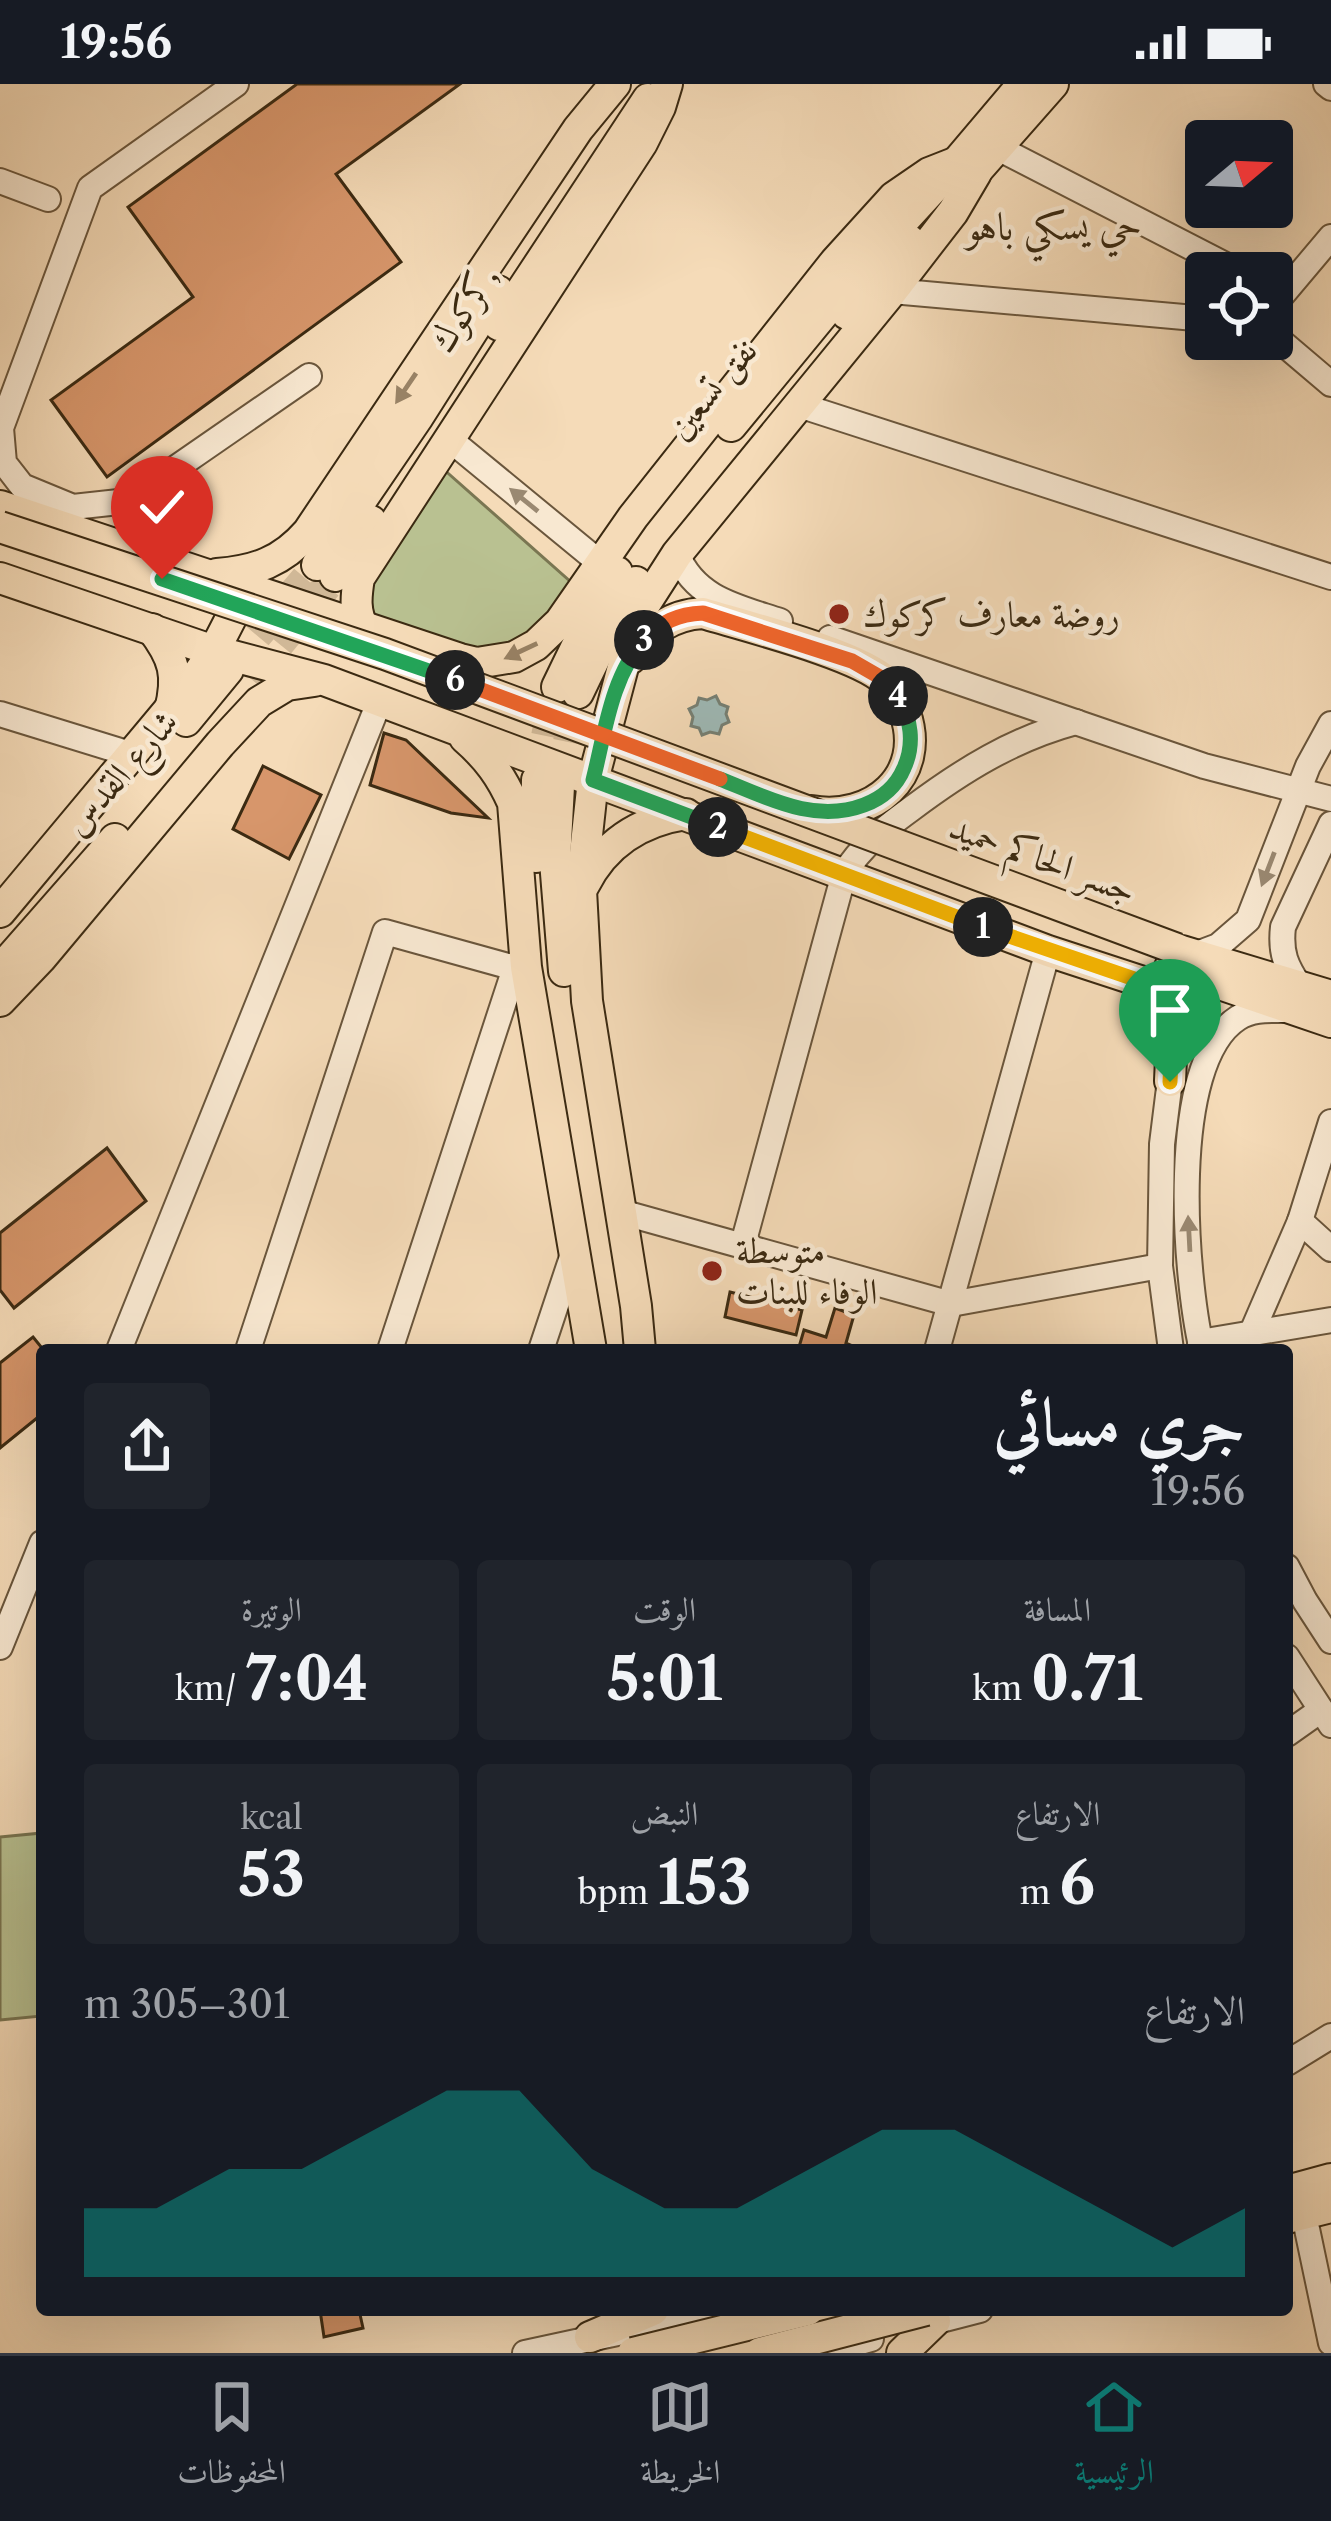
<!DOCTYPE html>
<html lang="ar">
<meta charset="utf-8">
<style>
:root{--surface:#171b24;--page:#20242c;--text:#f1f3f6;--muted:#9ea1a6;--line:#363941;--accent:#0f766e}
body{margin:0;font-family:"Libre Caslon Text",Amiri,serif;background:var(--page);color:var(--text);direction:rtl;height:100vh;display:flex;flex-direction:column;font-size:45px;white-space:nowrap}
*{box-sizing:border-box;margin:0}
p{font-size:39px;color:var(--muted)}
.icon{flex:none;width:66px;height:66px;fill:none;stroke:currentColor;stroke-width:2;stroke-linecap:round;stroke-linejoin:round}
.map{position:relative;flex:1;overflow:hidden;direction:ltr}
.side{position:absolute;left:36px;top:1260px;width:1257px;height:972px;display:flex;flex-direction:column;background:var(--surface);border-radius:12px;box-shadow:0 12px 48px #0002;direction:rtl}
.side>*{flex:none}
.needle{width:78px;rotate:71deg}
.buttons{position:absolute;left:1185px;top:36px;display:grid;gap:24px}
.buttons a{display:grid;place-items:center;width:108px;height:108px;border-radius:12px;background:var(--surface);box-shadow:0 12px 48px #0002;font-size:60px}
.pin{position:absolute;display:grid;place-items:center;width:102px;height:102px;color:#fff;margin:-123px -51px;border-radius:50% 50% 50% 0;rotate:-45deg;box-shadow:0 0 12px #0007}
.pin .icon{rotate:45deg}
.km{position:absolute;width:60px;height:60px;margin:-30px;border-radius:50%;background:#222;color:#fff;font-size:33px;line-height:60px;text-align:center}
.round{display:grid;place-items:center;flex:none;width:126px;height:126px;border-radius:12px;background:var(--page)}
.summary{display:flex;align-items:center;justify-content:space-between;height:204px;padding:0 48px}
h1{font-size:66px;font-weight:700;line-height:90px}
.figures{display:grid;grid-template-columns:repeat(3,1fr);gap:18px;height:204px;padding:12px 48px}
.figures div{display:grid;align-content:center;border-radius:12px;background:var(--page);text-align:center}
.figures b{font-size:60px;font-weight:700}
.figures small{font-size:33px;font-weight:400}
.figures p{font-size:33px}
.chart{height:336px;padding:24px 48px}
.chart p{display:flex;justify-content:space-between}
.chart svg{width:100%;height:216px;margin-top:12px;fill:var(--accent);opacity:.7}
.status{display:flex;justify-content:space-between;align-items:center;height:84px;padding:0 60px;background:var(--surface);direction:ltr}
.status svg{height:33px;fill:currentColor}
.dock{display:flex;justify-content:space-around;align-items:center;height:168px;border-top:3px solid var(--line);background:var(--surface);font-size:33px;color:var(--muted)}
.dock a{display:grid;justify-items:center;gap:6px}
.dock .current{color:var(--accent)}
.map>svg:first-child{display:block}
.green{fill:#b9c191;stroke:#7a7652;stroke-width:3}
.water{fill:#9eb9b6;stroke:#768074;stroke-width:3}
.building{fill:#d7966b;stroke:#3b2a12;stroke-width:3}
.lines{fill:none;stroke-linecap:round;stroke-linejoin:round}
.major-tunnel{stroke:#d0b897;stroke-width:30;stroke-dasharray:30 15;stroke-linecap:butt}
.minor-casing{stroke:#6a563c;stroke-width:28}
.major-casing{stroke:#3b2a12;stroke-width:34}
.minor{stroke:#f8e8d1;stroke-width:24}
.major{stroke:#f5dbb8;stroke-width:30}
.major-bridge-casing{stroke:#3b2a12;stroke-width:34;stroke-linecap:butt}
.major-bridge{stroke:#f5dbb8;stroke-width:30}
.oneway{fill:#988265}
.oneway2{fill:#9a8972}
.split-1-casing{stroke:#fff;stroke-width:24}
.split-2-casing{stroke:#fff;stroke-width:24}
.split-3-casing{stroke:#fff;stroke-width:24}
.split-4-casing{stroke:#fff;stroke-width:24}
.split-5-casing{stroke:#fff;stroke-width:24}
.split-6-casing{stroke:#fff;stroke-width:24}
.split-7-casing{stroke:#fff;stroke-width:24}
.split-1{stroke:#f5b400;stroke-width:15}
.split-2{stroke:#f5b400;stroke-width:15}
.split-3{stroke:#22a559;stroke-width:15}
.split-4{stroke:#f0652b;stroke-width:15}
.split-5{stroke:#22a559;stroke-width:15}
.split-6{stroke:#f0652b;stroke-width:15}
.split-7{stroke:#22a559;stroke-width:15}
.poi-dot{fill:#8f2418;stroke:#f8e8d1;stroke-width:4.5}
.labels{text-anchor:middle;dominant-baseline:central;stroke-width:9;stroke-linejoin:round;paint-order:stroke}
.street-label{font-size:36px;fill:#3b2a12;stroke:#f8e8d1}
.poi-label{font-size:36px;fill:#3b2a12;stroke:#f8e8d1;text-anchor:start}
.neighbourhood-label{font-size:39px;fill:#3b2a12;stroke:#f8e8d1}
</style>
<div class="status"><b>19:56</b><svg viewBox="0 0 49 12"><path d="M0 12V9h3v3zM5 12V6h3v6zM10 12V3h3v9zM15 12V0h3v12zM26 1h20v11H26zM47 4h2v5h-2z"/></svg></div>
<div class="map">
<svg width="1331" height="2269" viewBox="0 0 1331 2269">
<rect width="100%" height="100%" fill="#f5dbb8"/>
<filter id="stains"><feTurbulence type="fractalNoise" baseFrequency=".00167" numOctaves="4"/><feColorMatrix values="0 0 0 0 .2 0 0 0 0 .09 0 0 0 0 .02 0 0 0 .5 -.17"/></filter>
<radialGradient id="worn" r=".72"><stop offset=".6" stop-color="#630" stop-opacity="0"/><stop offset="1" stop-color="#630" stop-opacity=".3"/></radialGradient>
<g class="green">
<polygon points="441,383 572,499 522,568 495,569 364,545 359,494"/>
<polygon points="42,1749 42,1932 0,1936 0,1753"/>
</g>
<polygon class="water" points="716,612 720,620 728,623 726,630 729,638 722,641 719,650 710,648 702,651 699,644 691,642 693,633 689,625 697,621 699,614 707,616"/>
<g class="building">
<polygon points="297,0 460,0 336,90 401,178 107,393 51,316 193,213 128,123"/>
<polygon points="384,649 406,656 488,734 451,729 370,701"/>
<polygon points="263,682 321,711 289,775 233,745"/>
<polygon points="107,1064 146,1117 14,1224 0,1206 0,1149"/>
<polygon points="730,1208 802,1226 796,1251 725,1233"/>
<polygon points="835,1224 854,1231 846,1259 855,1263 855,1266 810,1266 799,1263 804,1246 826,1253"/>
<polygon points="33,1253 42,1264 42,1330 0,1364 0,1279"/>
<polygon points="320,2226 359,2226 363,2244 324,2253"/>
</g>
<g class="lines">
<g class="major-tunnel">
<polyline points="228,586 317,481"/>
<polyline points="251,595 335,492"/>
<polyline points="537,696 555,609"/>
<polyline points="559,702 577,614"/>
</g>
<g class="minor-casing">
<g id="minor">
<polyline points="236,0 90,104 1,344 4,379 22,402 73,423 128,417 309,292"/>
<polyline points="1326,0 1331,4"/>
<polyline points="998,64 1241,189"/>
<polyline points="0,97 48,115"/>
<polyline points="892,207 1206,235"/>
<polyline points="1272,223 1331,153"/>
<polyline points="1272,250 1331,300"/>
<polyline points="799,321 1331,493"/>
<polyline points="448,354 600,479"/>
<path d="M677,470c18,45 61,53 103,67"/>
<polyline points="830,554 1204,682 1331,715"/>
<polyline points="0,630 133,671"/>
<polyline points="1194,871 1218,862 1248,836 1308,682 1331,640"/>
<path d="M1300,903c-14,-21 -20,-34 -17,-60l48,-103"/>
<polyline points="621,1128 951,1220 1160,1182"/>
<polyline points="1300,1137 1331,1165"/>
<path d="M743,1160l101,-370c17,-28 41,-46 67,-65 52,-39 102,-70 165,-87"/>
<polyline points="1252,1248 1300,1137 1331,1038"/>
<polyline points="1200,1258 1331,1236"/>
<polyline points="119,1266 380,616"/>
<polyline points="248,1266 385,848 515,884 526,883"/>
<polyline points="390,1266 515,884"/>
<polyline points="541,1266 573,1170"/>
<polyline points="937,1266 1048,867"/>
<polyline points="1171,1266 1160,1182 1162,1060 1172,980"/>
<path d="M1202,1266c-17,-72 -35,-287 36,-332 14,-9 30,-8 45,-8"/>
<polyline points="1287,1483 1305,1517 1331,1557"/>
<polyline points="0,1563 42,1459"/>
<polyline points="1287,1573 1331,1641"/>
<polyline points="1287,1650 1321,1626"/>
<polyline points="1287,1979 1331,1952"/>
<polyline points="1307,2145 1331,2259"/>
<polyline points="922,2241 980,2226"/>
<polyline points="525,2269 724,2226"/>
<polyline points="821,2269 871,2255"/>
</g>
</g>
<g class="major-casing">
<g id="major">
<polyline points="964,101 1053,0"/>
<polyline points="847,230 883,184 910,157"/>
<polyline points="499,241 648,15"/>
<polyline points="731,342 870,173 957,78 1023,0"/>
<polyline points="0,422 460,575 477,579 514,573 536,561 560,538 633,433 835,178 894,113 929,89 957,78"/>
<polyline points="317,481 418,333 498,207"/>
<path d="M217,490c38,-3 65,-12 91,-42l270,-403 37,-45"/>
<polyline points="335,492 371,437"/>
<polyline points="0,494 214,567 324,596 1048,867 1152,901 1168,915 1173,930 1170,997"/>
<path d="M152,545c22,29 27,46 18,81"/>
<path d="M364,545c-10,-17 -8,-33 -5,-51l283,-435 18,-36 7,-23"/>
<path d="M631,574c18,-27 39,-43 72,-45 42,13 155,41 183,68 9,8 16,21 19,32 22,63 -33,109 -94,98"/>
<polyline points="557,603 601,512 617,488"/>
<polyline points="578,609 619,524 636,498"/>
<polyline points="186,637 228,586"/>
<path d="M465,654c23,20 36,38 48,65l13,164 65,383"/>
<polyline points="559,702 555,777 564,887"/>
<polyline points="536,773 537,696"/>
<path d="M584,801c21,-42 56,-64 102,-71"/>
<polyline points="0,828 193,597 214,567 249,499"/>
<polyline points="1182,867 1331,912"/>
<polyline points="1170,883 1331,938"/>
<polyline points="0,886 115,755"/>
<polyline points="0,917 41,874 220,660 259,618 287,601 314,597"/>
<polyline points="640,1266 636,1222 587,917 581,806 593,696 636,534 677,470 892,207 953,128 976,89"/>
<polyline points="1287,2107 1331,2095"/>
<polyline points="1287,2134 1331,2123"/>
<polyline points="590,2253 653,2226"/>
<polyline points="902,2269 935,2237"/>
</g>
</g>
<use href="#minor" class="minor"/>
<use href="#major" class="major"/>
<g class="major-bridge-casing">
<g id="major-bridge">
<polyline points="0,443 385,570 1177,865"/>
<polyline points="633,2269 808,2226"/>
<polyline points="760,2269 926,2226"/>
</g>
</g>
<use href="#major-bridge" class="major-bridge"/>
</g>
<defs><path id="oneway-solid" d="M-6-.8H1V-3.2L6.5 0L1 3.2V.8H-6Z" transform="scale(3)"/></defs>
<g class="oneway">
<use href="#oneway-solid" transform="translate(406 304) rotate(124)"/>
<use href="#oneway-solid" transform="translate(521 567) rotate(155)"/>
</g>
<g class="oneway2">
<use href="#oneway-solid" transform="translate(524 416) rotate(-141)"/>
<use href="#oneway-solid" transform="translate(1268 785) rotate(111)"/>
<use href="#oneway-solid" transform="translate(1189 1150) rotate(-93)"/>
</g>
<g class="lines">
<g class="split-1-casing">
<polyline id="split-1" points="983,843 1152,901 1168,915 1173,930 1170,998"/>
</g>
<g class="split-2-casing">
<polyline id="split-2" points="718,743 983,843"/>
</g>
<g class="split-3-casing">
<path id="split-3" d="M644,556c-33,37 -39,93 -51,140l125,47"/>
</g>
<g class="split-4-casing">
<path id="split-4" d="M644,556c17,-18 34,-26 59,-27l149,48 33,19 13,16"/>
</g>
<g class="split-5-casing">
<path id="split-5" d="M720,695c46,18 94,45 144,26 19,-7 32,-18 40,-37 11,-24 7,-50 -6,-72"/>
</g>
<g class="split-6-casing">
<polyline id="split-6" points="455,596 720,695"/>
</g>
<g class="split-7-casing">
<polyline id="split-7" points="162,495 455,596"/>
</g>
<use href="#split-1" class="split-1"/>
<use href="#split-2" class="split-2"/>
<use href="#split-3" class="split-3"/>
<use href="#split-4" class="split-4"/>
<use href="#split-5" class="split-5"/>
<use href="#split-6" class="split-6"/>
<use href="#split-7" class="split-7"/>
</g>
<g class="poi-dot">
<circle cx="839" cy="530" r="12"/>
<circle cx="712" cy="1187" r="12"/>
</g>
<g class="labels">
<g class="street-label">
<text transform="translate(463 224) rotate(-58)">كركوك,</text>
<text transform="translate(711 304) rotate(-50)">نفق تسعين</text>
<text transform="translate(120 688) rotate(-49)">شارع القدس</text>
<text transform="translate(1043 774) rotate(20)">جسر الحاكم حميد</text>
</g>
<g class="poi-label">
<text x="863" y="530">روضة معارف كركوك</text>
<text x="736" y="1166">متوسطة<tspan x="736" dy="41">الوفاء للبنات</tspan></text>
</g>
<g class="neighbourhood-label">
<text x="1054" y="142">حي يسكي باهو</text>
</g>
</g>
<rect width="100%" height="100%" filter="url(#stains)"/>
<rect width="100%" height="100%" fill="url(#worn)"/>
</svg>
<div class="buttons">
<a><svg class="needle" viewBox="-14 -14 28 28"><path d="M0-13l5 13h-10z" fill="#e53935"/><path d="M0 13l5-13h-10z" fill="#9ea1a6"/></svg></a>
<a><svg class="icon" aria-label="locate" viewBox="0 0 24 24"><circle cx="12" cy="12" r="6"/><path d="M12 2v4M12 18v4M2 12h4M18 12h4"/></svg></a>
</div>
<div class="pin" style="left:1170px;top:998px;background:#1e9e55"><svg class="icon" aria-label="arrive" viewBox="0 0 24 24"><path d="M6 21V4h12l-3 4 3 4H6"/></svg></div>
<div class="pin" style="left:162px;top:495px;background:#d93025"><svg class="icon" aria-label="check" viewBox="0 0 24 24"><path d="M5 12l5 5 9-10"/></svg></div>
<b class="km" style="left:983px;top:843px">1</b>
<b class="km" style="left:718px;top:743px">2</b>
<b class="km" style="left:644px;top:556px">3</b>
<b class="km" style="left:898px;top:612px">4</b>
<b class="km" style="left:455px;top:596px">6</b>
<section class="side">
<div class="summary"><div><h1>جري مسائي</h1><p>19:56</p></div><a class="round"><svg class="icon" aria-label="share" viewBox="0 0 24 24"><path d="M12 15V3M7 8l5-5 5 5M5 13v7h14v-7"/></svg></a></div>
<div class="figures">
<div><p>المسافة</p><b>0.71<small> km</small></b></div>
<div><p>الوقت</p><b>5:01</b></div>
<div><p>الوتيرة</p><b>7:04<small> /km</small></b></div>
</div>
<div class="figures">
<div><p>الارتفاع</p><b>6<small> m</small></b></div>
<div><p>النبض</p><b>153<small> bpm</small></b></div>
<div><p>kcal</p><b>53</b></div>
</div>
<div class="chart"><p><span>الارتفاع</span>301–305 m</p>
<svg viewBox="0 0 160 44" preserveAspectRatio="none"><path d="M0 44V30L10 30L20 22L30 22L40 14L50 6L60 6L70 22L80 30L90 30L100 22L110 14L120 14L130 22L140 30L150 38L160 30V44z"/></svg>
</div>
</section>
</div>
<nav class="dock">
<a class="current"><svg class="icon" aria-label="home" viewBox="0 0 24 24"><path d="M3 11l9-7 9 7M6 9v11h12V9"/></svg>الرئيسية</a>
<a><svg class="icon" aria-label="map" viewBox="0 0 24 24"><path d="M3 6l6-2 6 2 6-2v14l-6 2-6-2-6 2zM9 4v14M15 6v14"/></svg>الخريطة</a>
<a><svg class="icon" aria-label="saved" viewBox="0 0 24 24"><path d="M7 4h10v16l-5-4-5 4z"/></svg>المحفوظات</a>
</nav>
